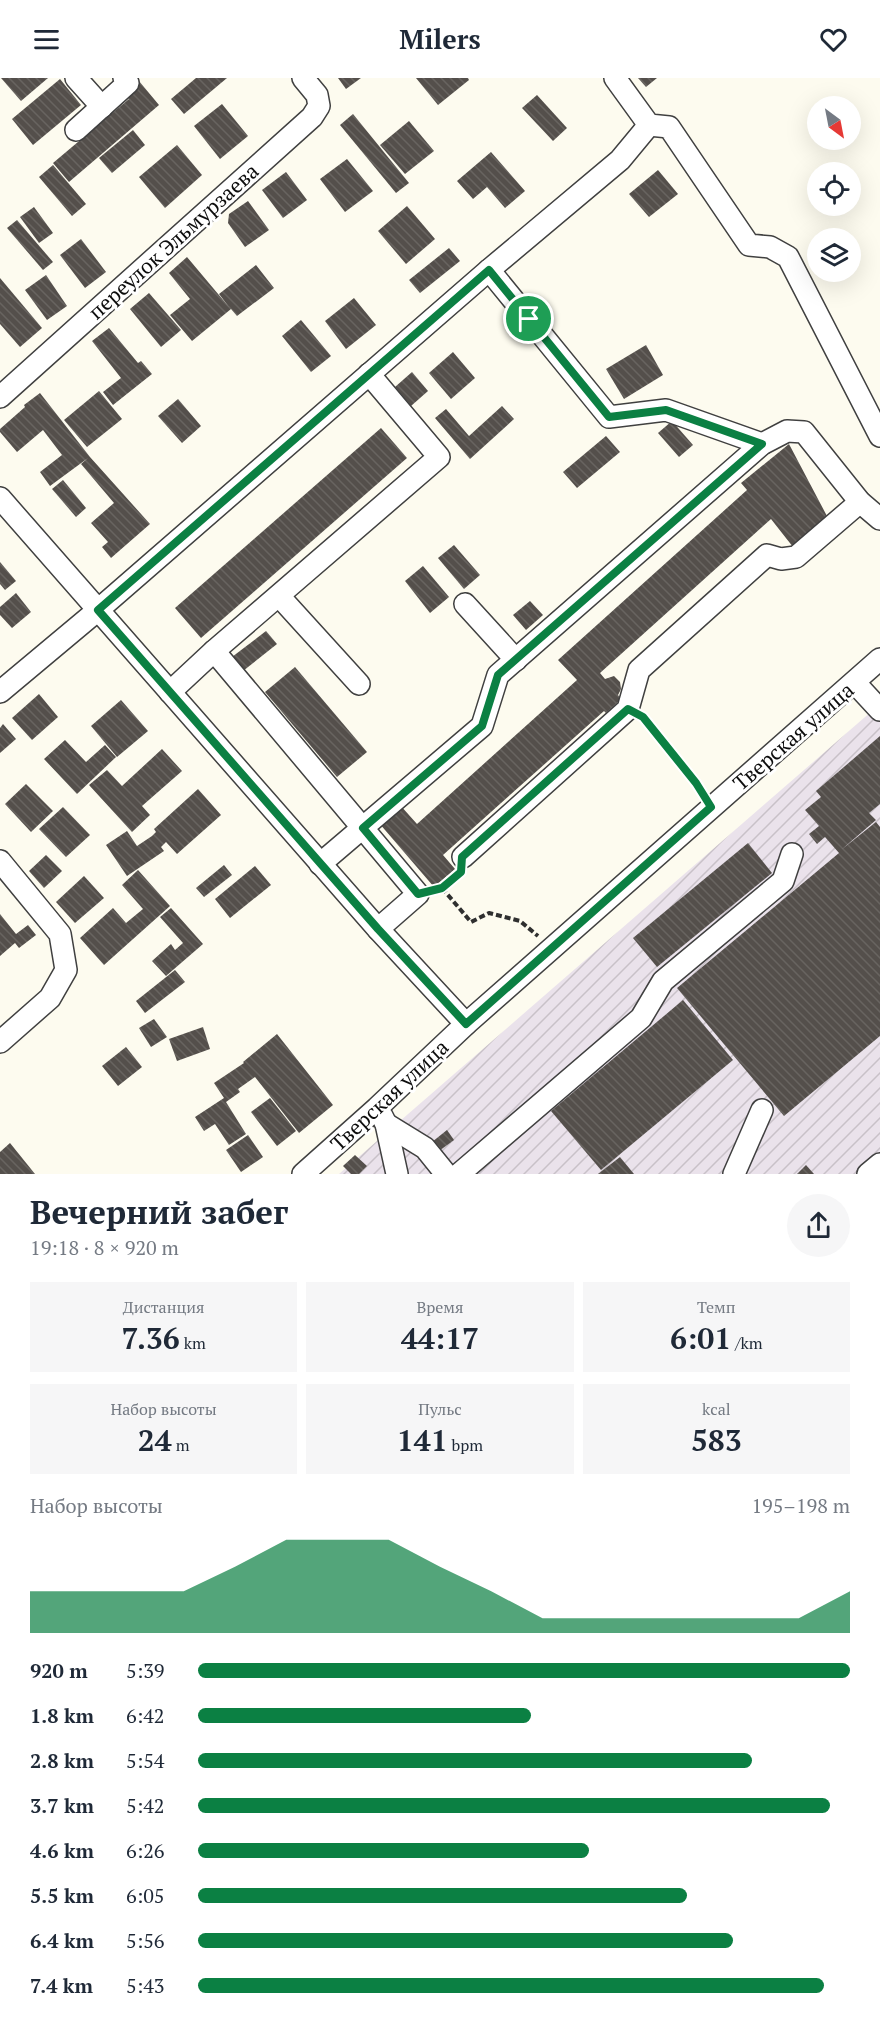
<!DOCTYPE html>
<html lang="ru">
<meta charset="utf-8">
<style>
:root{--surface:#fff;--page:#f6f6f7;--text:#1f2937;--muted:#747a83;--accent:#0b8043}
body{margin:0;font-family:"PT Serif",serif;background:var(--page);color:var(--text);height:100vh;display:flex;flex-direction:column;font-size:22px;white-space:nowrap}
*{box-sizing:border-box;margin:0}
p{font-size:20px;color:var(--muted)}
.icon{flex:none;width:33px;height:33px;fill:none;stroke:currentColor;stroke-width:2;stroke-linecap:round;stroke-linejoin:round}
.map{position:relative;height:1096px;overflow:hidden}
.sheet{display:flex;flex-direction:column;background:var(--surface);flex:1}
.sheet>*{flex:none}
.needle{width:39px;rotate:148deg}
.tools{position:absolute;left:807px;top:18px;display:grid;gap:12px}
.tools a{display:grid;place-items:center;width:54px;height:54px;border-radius:50%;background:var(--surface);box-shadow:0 6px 24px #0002;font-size:30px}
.pin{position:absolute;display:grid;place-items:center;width:51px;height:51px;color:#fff;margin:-26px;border:3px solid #fff;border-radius:50%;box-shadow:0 2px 6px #0007}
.round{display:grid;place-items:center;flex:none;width:63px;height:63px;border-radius:32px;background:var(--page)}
.head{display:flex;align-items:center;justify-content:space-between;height:102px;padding:0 30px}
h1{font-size:33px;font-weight:800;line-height:45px}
.metrics{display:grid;grid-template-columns:repeat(3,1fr);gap:9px;height:102px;padding:6px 30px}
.metrics div{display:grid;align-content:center;border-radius:0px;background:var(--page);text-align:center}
.metrics b{font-size:30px;font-weight:800}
.metrics small{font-size:16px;font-weight:400}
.metrics p{font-size:16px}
.chart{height:168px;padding:12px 30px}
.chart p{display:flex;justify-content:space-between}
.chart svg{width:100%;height:108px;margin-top:6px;fill:var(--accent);opacity:.7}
ul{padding:0 30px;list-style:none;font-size:20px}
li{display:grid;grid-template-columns:96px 72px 1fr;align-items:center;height:45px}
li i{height:15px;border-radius:8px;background:var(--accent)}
header{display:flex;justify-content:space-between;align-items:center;height:78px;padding:0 30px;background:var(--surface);font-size:27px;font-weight:800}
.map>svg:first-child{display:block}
.industrial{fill:url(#industrial-furrows)}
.building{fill:url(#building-back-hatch)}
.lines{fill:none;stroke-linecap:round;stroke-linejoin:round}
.minor-casing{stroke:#404040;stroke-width:24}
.path{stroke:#2f2f2f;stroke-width:4;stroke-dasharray:6 3;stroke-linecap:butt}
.minor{stroke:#fff;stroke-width:21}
.route-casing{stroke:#fff;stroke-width:12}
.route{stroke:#0b8043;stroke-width:8}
.labels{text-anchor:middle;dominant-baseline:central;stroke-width:6;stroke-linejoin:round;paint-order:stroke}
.street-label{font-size:21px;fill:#0d0d0d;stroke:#fff}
</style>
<header><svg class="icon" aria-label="menu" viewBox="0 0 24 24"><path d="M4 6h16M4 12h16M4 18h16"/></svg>Milers<svg class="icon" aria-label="heart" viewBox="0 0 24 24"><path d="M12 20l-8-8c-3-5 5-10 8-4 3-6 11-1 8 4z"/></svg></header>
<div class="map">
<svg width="880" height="1096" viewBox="0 0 880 1096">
<defs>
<pattern id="industrial-furrows" width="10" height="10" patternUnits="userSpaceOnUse" patternTransform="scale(1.5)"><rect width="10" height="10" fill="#eae2eb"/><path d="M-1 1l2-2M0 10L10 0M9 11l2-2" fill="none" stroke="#c8c1c8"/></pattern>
<pattern id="building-back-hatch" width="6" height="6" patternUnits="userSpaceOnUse" patternTransform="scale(1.5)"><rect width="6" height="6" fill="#544f4b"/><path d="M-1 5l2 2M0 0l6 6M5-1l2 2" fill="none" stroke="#686460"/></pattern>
</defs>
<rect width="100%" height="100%" fill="#fdfbef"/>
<polygon class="industrial" points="880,626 880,1096 339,1096"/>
<g class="building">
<polygon points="1,0 48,0 21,23"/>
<polygon points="196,0 227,0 184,36 171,21"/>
<polygon points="338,0 361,0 346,11"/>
<polygon points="416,0 468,0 469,2 438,27"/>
<polygon points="638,0 657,0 646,9"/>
<polygon points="60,1 81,27 33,67 12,41"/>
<polygon points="139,3 159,27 69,104 53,85 129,21 124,15"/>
<polygon points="537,17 567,50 553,63 522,30"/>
<polygon points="222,26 248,58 220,81 194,48"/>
<polygon points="353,36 409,105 396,115 340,47"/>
<polygon points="409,43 434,73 405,96 380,67"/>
<polygon points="133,52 145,67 112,95 99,80"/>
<polygon points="177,67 202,97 165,130 139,99"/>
<polygon points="491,74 525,113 505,130 487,109 473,121 457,103"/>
<polygon points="347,81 373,113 345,134 320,101"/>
<polygon points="53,87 86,126 72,138 39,99"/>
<polygon points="658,92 678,116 649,139 629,116"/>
<polygon points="286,94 307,122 283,140 262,112"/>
<polygon points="248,123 269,152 245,169 228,145 229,136"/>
<polygon points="407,128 435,161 406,186 378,153"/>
<polygon points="34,129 53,155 39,165 20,139"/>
<polygon points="17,142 53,184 43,192 7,150"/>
<polygon points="81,161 106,194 85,210 60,177"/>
<polygon points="449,170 460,183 420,215 409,202"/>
<polygon points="187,179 229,229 219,216 256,187 274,210 237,238 231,231 192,263 170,237 190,221 169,195"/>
<polygon points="46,197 67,228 47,242 25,212"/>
<polygon points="0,200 42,250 20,269 0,246"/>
<polygon points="149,215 181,252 161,269 130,231"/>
<polygon points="354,220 376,247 346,271 325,243"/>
<polygon points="301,242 331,278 311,294 282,258"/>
<polygon points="109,250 138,285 141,283 152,296 113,327 103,314 121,300 92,263"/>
<polygon points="646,267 663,297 624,321 606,291"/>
<polygon points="453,274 475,300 451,321 429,295"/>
<polygon points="412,294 428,313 411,328 395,309"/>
<polygon points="99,313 122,341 87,369 64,342"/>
<polygon points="40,315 90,379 150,446 111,480 102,469 108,464 91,445 114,425 81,386 88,380 50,408 40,394 62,377 43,352 17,374 0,354 0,351 25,329 24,327"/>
<polygon points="178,321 201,348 182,365 158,338"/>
<polygon points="502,328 514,341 470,381 435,340 446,331 469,358"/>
<polygon points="672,343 693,367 679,379 658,355"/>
<polygon points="381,350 407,380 201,560 175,530"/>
<polygon points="606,358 620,374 577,410 563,394"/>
<polygon points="789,366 828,440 793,469 771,441 600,595 605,601 614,598 620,604 621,611 618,617 621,621 606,635 604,633 443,777 455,791 434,809 379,745 400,727 417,746 577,602 558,582 747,412 741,405"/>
<polygon points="63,402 86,430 76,439 52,411"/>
<polygon points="454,467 480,497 464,511 438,480"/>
<polygon points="0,484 16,503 5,512 0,506"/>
<polygon points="423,488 449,519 430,535 405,503"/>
<polygon points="16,515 31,534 12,550 0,537 0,529"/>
<polygon points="530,523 543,537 526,552 513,537"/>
<polygon points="266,553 277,566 243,593 232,579"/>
<polygon points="295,589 367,674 337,699 265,614"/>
<polygon points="39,616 58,639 32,662 12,640"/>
<polygon points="121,622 148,653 117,679 91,648"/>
<polygon points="3,646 16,661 0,675 0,650"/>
<polygon points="880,658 880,726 869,735 876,742 841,772 876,744 880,749 880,958 784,1038 677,910 839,775 825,759 817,766 809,756 819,748 805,732 821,719 816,713"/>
<polygon points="65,662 86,684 105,667 116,679 77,716 44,681"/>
<polygon points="162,671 182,693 142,728 150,737 132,754 89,707 107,692 122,708"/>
<polygon points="26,706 53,733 31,754 5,726"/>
<polygon points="198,711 221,737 177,776 166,764 161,769 164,773 127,798 106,767 127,753 137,768 152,758 156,754 154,751"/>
<polygon points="63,729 90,757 66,779 39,751"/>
<polygon points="748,765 772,795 657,889 633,860"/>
<polygon points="46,777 62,793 44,810 29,793"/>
<polygon points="224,787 232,797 204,819 196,810"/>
<polygon points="255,788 271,807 230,840 215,821"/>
<polygon points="138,792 170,828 104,887 80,860 113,830 126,845 143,831 122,807"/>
<polygon points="84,798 104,820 75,845 56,824"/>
<polygon points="171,830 203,866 166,898 152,883 171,866 175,872 183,865 160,839"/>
<polygon points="0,836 16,856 28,847 36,857 19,870 15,865 0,878"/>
<polygon points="175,892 185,904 145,935 136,923"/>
<polygon points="683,922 733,982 601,1092 551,1033"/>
<polygon points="154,941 167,959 151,969 139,950"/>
<polygon points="203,949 210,971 177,983 169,961"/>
<polygon points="277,956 333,1027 299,1055 255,999 238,1011 240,1014 226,1024 246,1056 229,1067 215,1046 204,1053 195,1039 224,1020 214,1005 244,985 243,984"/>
<polygon points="126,969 142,989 118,1008 102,988"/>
<polygon points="270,1020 296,1053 277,1068 251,1034"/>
<polygon points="447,1052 454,1062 439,1073 432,1064"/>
<polygon points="248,1057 263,1079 241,1094 226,1072"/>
<polygon points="10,1065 35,1096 0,1096 0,1074"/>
<polygon points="355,1077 367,1088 359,1096 351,1096 343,1088"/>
<polygon points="620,1079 634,1096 598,1096"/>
<polygon points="806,1087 814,1096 797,1096"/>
</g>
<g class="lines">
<g class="minor-casing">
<g id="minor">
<polyline points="76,0 102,29"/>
<polyline points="615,0 649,47 669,49 749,167 770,169 788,179 880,358"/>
<polyline points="76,52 128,5 124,0"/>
<polyline points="489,192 609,339 666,332 762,366"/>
<polyline points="0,319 312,39 319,28 317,17 303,0"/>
<polyline points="0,420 378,851 466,946"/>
<polyline points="279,518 359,606"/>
<polyline points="465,526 516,582"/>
<polyline points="214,573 418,816 378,851"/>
<polyline points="855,605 880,632"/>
<polyline points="0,614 98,532 489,192 620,82 649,47"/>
<polyline points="170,614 214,573 439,379 369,296"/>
<polyline points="463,779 628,631 639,592 767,477 781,481 796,479 860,424"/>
<polyline points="0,783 60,856 66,892 50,920 0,964"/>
<polyline points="320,786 482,648 498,597 762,366 787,353 804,354 860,424 880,441"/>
<polyline points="382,1038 386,1046 397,1096"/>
<polyline points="386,1046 425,1070 446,1096"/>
<polyline points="303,1096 377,1030 466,946 880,581"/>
<polyline points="459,1096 641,940 663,903 783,803 792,776"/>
<polyline points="734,1096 762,1032"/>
<polyline points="868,1096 880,1086"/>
</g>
</g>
<g class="path">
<polyline points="645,641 701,713"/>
<polyline points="442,810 471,844 489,835 520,843 538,858"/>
<polyline points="441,811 458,796"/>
</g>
<use href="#minor" class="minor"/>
</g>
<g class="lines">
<g class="route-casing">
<polygon id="route" points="489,192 609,339 666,332 762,366 498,597 482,648 363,750 418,816 442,810 461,794 462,779 628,631 643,639 696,705 711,729 466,946 378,851 98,532"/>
</g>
<use href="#route" class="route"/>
</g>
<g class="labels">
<g class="street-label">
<text transform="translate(173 163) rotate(-42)">переулок Эльмурзаева</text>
<text transform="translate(793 658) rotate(-41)">Тверская улица</text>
<text transform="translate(389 1017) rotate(-43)">Тверская улица</text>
</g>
</g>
</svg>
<div class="tools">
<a><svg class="needle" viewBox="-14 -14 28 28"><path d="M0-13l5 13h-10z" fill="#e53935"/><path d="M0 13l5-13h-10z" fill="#747a83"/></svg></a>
<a><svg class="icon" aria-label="locate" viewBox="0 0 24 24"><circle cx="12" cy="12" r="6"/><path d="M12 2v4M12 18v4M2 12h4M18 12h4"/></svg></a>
<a><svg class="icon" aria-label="layers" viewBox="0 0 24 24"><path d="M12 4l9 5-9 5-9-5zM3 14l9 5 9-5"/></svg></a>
</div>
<div class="pin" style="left:529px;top:241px;background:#1e9e55"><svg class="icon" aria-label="arrive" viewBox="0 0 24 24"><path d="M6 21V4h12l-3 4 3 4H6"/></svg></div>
</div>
<section class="sheet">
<div class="head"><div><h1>Вечерний забег</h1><p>19:18 · 8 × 920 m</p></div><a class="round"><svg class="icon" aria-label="share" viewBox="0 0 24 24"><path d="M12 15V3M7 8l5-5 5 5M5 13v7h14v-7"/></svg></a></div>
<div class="metrics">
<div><p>Дистанция</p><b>7.36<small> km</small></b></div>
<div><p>Время</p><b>44:17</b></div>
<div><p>Темп</p><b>6:01<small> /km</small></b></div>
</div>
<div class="metrics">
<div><p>Набор высоты</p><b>24<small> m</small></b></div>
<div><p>Пульс</p><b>141<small> bpm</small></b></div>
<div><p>kcal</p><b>583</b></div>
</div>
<div class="chart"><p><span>Набор высоты</span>195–198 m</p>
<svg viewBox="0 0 160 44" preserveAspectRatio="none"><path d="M0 44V27L10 27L20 27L30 27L40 17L50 6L60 6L70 6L80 17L90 27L100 38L110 38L120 38L130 38L140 38L150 38L160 27V44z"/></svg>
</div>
<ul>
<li><b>920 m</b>5:39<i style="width:100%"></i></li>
<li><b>1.8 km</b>6:42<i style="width:51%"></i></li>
<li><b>2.8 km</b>5:54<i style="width:85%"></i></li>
<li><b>3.7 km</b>5:42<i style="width:97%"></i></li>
<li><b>4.6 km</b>6:26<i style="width:60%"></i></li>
<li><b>5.5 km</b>6:05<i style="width:75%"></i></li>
<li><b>6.4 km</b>5:56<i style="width:82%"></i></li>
<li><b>7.4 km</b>5:43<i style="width:96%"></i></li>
</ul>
</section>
